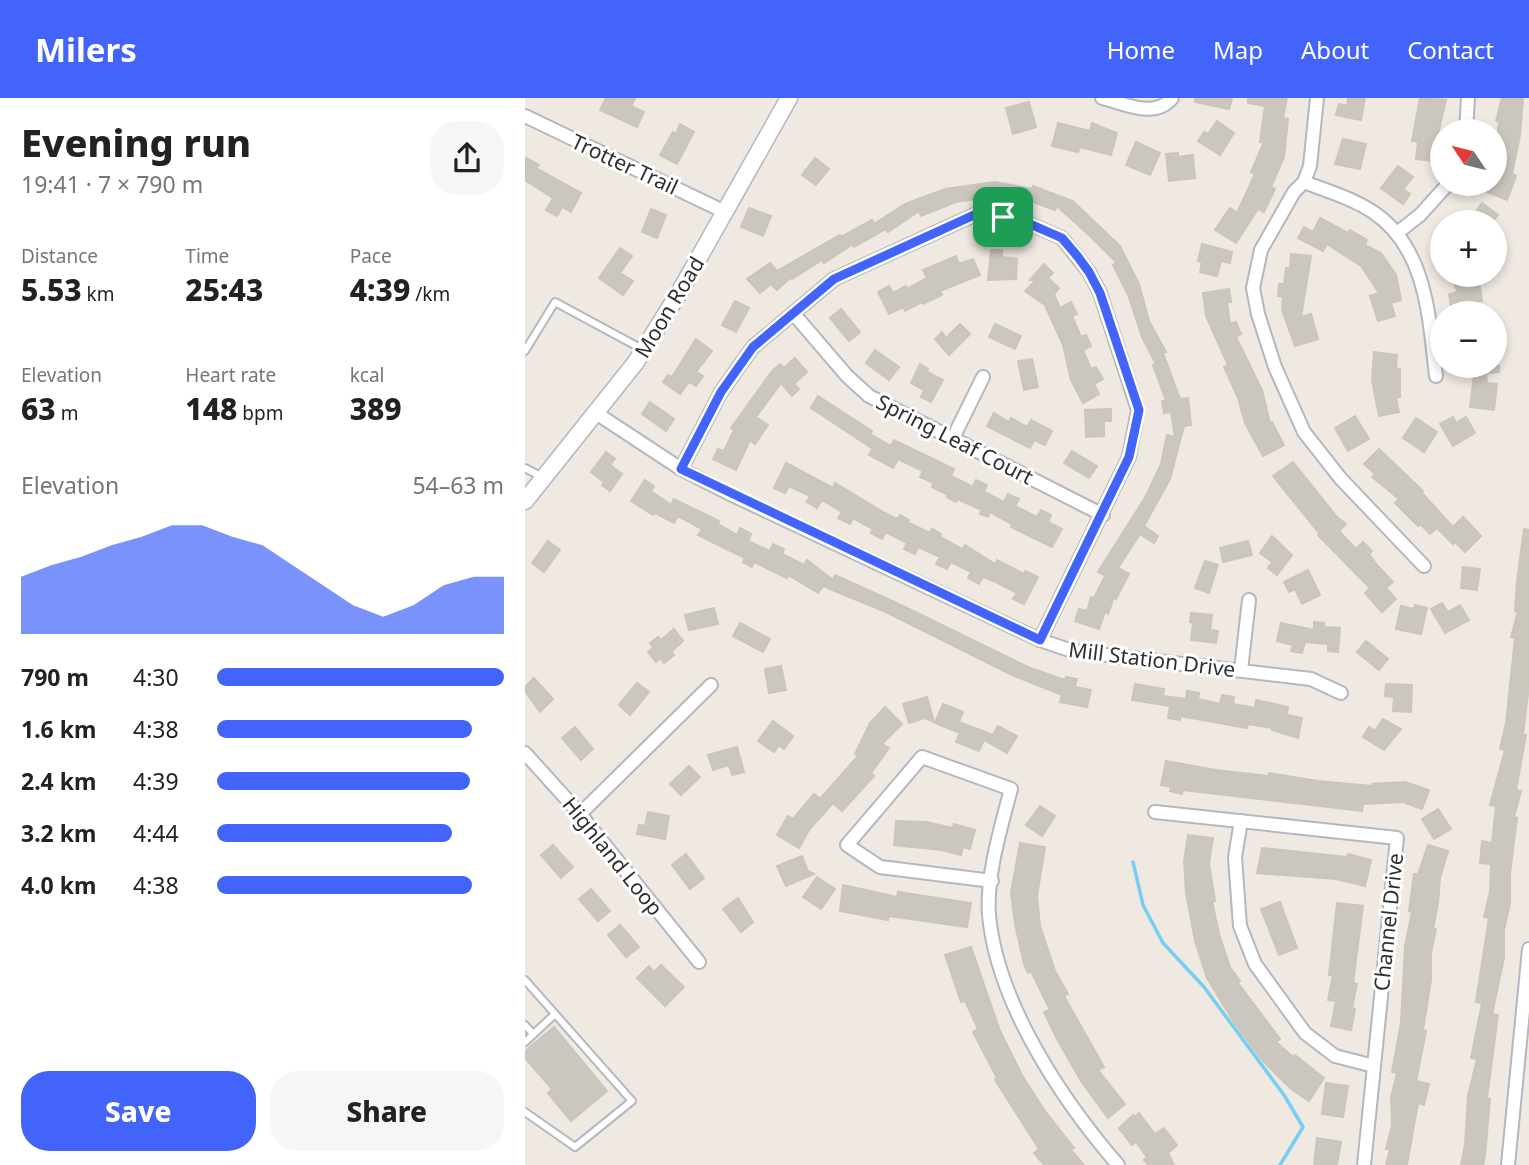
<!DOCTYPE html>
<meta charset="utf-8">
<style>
:root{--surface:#fff;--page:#f6f6f6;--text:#222;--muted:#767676;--accent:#4264fb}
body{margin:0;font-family:"Noto Sans",sans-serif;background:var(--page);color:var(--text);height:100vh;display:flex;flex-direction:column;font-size:26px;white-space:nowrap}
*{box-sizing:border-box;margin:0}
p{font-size:23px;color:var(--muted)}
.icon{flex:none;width:38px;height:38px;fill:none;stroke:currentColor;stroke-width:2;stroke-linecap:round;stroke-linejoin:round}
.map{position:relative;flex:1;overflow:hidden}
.panel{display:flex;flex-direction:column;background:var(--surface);width:525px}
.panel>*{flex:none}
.needle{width:46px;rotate:305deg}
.controls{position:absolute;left:905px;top:21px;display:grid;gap:14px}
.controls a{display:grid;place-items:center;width:77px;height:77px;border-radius:50%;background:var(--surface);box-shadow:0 4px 10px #0003;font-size:35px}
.pin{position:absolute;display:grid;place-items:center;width:60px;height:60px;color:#fff;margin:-30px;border-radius:14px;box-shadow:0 4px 10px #0006}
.round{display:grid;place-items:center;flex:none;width:74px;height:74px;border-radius:28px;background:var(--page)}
.headline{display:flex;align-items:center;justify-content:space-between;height:119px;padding:0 21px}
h1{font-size:38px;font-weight:800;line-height:52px}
.metrics{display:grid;grid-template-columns:repeat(3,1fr);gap:10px;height:119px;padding:7px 21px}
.metrics div{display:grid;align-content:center}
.metrics b{font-size:30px;font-weight:800}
.metrics small{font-size:19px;font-weight:400}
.metrics p{font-size:19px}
.chart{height:196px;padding:14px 21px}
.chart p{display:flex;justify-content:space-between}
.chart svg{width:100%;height:126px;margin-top:7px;fill:var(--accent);opacity:.7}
.action{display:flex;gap:14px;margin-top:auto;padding:14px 21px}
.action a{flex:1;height:80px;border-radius:28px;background:var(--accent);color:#fff;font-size:28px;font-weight:800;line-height:80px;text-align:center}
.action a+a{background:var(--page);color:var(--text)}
ul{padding:0 21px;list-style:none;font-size:23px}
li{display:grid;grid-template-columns:112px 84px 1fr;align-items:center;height:52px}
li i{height:18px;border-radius:9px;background:var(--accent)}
header{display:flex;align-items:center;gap:42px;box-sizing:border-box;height:98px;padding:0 35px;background:var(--accent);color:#fff}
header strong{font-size:33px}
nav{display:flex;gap:38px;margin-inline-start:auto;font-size:24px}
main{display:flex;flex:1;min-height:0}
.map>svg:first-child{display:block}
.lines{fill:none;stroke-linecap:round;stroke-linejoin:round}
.stream{stroke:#75cff0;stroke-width:3.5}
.building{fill:#cbc7bf;stroke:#cbc5ba;stroke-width:2}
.service-casing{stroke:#b4b7c1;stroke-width:10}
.minor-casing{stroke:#b4b7c1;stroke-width:16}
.tertiary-casing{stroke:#b4b7c1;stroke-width:19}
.service{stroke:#fff;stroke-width:6}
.minor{stroke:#fff;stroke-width:12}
.tertiary{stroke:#fff;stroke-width:16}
.route-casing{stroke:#fff;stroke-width:14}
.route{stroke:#4264fb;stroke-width:9}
.labels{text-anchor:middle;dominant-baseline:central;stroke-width:6;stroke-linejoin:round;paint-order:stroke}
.street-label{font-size:21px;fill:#2e2e2e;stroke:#fff}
</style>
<header>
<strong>Milers</strong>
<nav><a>Home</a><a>Map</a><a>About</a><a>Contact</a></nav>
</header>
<main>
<section class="panel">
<div class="headline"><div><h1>Evening run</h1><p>19:41 · 7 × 790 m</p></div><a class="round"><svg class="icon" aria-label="share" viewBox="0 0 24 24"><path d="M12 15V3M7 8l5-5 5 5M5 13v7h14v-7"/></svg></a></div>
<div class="metrics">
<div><p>Distance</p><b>5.53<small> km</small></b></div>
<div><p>Time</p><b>25:43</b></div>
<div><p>Pace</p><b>4:39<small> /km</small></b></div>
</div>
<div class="metrics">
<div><p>Elevation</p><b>63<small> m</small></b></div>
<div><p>Heart rate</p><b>148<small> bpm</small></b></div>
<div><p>kcal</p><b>389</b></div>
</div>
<div class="chart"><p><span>Elevation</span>54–63 m</p>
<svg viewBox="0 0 160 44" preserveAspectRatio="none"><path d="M0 44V24L10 20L20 17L30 13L40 10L50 6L60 6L70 10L80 13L90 20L100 27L110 34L120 38L130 34L140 27L150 24L160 24V44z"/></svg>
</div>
<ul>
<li><b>790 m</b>4:30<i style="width:100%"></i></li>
<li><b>1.6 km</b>4:38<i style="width:89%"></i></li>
<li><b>2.4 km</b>4:39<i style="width:88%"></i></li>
<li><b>3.2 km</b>4:44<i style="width:82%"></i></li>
<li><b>4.0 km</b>4:38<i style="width:89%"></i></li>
</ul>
<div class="action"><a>Save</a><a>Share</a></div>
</section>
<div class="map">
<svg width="1004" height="1067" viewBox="0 0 1004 1067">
<rect width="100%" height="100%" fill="#efe9e1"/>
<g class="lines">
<polyline class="stream" points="608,764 618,807 638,845 679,889 759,997 778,1029 755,1067"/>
</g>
<g class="building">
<polygon points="81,0 110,0 106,8 119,14 112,29 75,12"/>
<polygon points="670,0 707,0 704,11 670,4"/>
<polygon points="723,0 762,0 758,20 763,21 759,59 746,89 750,91 739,114 733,111 711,145 690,132 705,110 712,115 730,76 726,74 739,44 735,44 740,8 723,5"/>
<polygon points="823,0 840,0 836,22 811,17 814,6 822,8"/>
<polygon points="895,0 921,2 913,36 917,37 916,49 912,49 910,63 891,61 893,44 887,43"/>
<polygon points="977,0 998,0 995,37 987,76 991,78 982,102 942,86 970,86 970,70 974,59 970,58 974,24 971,23"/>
<polygon points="504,4 511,29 488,36 481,10"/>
<polygon points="692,23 709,35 695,57 673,43 679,34 683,36"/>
<polygon points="533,25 565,33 567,25 592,35 586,57 555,49 553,54 527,48"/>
<polygon points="155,26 169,34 152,66 135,57 148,34 151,36"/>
<polygon points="818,41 841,46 835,71 810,66"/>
<polygon points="611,44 635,55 625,77 601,67"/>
<polygon points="653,55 653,59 668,57 670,80 644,83 641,56"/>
<polygon points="0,59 14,67 11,70 56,95 46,114 37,109 32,118 21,112 28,100 0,82"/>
<polygon points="290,60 304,71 291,87 277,77"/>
<polygon points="873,68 888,79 878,91 885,96 878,106 856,90"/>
<polygon points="470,84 507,91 508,88 548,103 595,148 614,186 624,223 641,254 638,255 655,301 663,300 666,327 659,328 645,381 619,428 633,438 629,445 615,436 593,470 604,476 591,501 589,499 583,516 580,514 574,531 550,523 554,511 562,513 566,499 569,500 580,478 573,474 621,398 636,366 642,337 650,339 646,314 639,315 637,303 641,303 628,267 631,266 617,239 604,199 588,167 592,165 567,140 532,108 530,112 495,99 494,103 458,96 459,100 431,104 396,118 394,113 363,134 361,131 329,149 328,146 299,165 297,162 267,181 266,179 252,192 246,186 235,195 222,181 245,165 252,173 315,137 316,139 347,122 349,126 380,106 420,91"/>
<polygon points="957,105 973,117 967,124 936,124 945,113 949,116"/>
<polygon points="224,110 246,118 238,138 216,129"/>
<polygon points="126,111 141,117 132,140 117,134"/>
<polygon points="795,120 823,135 825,132 842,142 840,147 856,155 871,177 876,202 866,205 870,218 853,223 845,198 854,195 836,168 802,146 798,153 773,140 779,129 788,134"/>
<polygon points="677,146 707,154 705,165 696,163 692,178 675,174 677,164 673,163"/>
<polygon points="95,150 107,158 95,175 108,183 98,197 74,180"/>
<polygon points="466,152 477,152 477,159 492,161 491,181 463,182"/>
<polygon points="766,156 786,158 776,219 786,216 793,241 770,248 757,212 758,199 753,198 754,186 759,186 761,170 765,170"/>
<polygon points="431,158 434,166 448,161 455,177 415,193 417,197 398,206 397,204 380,213 378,209 364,216 353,194 364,188 368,195 381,188 382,191 402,180 398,172"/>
<polygon points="519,166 528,175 523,180 534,190 529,196 535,210 546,204 552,216 547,218 556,239 561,237 566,248 558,252 566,271 571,269 578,281 569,286 574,296 558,305 546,282 538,247 520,207 500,193 511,182 505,182"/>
<polygon points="953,177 957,203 948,204 950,215 927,215 924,196 933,194 926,180"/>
<polygon points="704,191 706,204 702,204 705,226 711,224 716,236 711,239 737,292 745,325 747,324 759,347 738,358 720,325 713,300 699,269 703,267 681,218 678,195"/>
<polygon points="210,203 224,210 211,234 197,227"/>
<polygon points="316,211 335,234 324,243 305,220"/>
<polygon points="435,226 445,236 424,257 410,241 417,234 421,240"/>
<polygon points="470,226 496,238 490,251 464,239"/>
<polygon points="171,241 187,253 171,274 178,278 171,288 164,284 155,296 138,284 143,277 147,279"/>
<polygon points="350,252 374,269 364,282 341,265"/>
<polygon points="849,254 872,257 871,270 875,271 875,299 871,300 874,314 854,318 847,282"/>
<polygon points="270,260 282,274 269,286 274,291 267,298 256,285 231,319 243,327 230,346 225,342 211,372 188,361 193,351 199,353 209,332 206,330 247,273 255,266 259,270"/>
<polygon points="507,261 513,289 499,292 493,263"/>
<polygon points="395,266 403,271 402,274 418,282 406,304 396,299 399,292 386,285"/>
<polygon points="944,268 974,268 974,274 961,275 962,285 972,286 969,312 945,309 949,277 945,277"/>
<polygon points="293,298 347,333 345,336 366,348 369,342 429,371 426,378 448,389 451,382 462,387 459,394 479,404 483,396 494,401 490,408 512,419 516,412 526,417 523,424 537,431 527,449 486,429 487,426 465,414 463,419 455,416 457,412 432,401 431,404 422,399 423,397 407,389 409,385 395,379 398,373 373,361 368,370 344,357 348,351 286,310"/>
<polygon points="125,304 149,321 141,333 117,316"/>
<polygon points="586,311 586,323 579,323 579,338 561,339 560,312"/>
<polygon points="469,315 484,324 486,320 502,329 506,322 527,333 520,347 509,342 505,350 462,328"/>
<polygon points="830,318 844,341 823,353 810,330"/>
<polygon points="928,319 931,325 941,319 950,335 928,348 915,326"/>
<polygon points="891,320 912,334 899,354 878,340"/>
<polygon points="854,351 898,393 897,395 928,429 938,419 956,438 940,454 930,444 928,446 912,430 905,436 895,426 893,428 870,405 874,401 847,379 850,376 839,366"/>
<polygon points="547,353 572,368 564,380 539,365"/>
<polygon points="81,354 90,361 85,367 97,376 85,393 77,387 79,384 66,374"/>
<polygon points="768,364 812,419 821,426 814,433 831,451 838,444 847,453 844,456 852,467 868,484 861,490 871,501 857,514 840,495 845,490 793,437 794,435 748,378"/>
<polygon points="261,365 308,390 310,385 358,414 372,421 375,417 384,422 382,424 405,435 407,431 416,436 415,439 437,451 440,447 470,466 472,462 499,476 500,473 513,479 499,506 488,501 492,495 471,484 458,479 454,486 443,480 446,474 426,464 422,471 411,466 415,459 393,449 390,456 379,451 382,445 361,434 357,441 346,435 348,431 328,420 325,426 313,420 317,414 297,402 292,410 282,404 285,398 264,388 260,395 249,390"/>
<polygon points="120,382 129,388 126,393 146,407 149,401 194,423 193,426 212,437 215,430 226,436 223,443 245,453 248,446 259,451 257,456 279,467 282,462 308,482 310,477 376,507 505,570 540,582 541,579 552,581 550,589 566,592 562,609 535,604 537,597 489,578 363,515 298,488 293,495 263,477 262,480 229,464 227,469 218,464 220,460 173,437 177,431 153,418 149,425 130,415 128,417 106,403"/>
<polygon points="999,431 1004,432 1004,587 998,637 1001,637 991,692 996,693 989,719 992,720 985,775 985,806 979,832 979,860 967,916 973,917 962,1000 965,1001 960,1058 958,1067 936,1067 940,1046 943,998 952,961 946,960 957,905 951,904 964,820 959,819 965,794 966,766 955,765 957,743 967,745 971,708 965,707 980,652 975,651 981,625 990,540 986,539 993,513 990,513 992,483"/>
<polygon points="747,438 767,457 752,477 743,470 747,464 735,455"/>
<polygon points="23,443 35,452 19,474 7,465"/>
<polygon points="723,443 727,457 698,464 695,450"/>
<polygon points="680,463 693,467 684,495 670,490"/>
<polygon points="938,469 955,471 952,492 936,490"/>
<polygon points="783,472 795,497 777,506 770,491 764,494 759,484"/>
<polygon points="917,505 923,514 935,507 944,522 920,535 906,511"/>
<polygon points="890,507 902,510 896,536 871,531 876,508 889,511"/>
<polygon points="189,510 193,526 164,532 160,517"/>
<polygon points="666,515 687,517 685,532 693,533 691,545 666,542 668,525 665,524"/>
<polygon points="789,524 799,525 799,529 815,530 813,554 803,553 803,546 780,544 777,555 766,553 768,547 752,543 756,525 789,532"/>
<polygon points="215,525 245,541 238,554 208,538"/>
<polygon points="149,531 158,543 146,554 149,557 139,565 135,560 131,564 123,554 128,550 125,545 133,539 136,542"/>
<polygon points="841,543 863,561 854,572 832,554"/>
<polygon points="256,568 261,592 244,595 240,571"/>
<polygon points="9,580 28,601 15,614 0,593 0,589"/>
<polygon points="112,585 124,594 105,617 94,607"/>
<polygon points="610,586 639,591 638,598 661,601 662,593 674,595 673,601 695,606 697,597 709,599 708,606 730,610 731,602 763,609 762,617 777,620 773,640 747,632 747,630 723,626 722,630 655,618 655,622 643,620 645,608 607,602"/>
<polygon points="861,586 887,587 886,614 868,613 869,599 860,598"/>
<polygon points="402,599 409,624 400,620 384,625 378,606"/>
<polygon points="418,606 438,614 434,624 468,637 473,628 492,638 482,655 459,642 454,653 431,644 435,635 410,625"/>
<polygon points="360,609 377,626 357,646 364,650 346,675 349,678 317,713 308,705 284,732 274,750 252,737 263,718 268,721 289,696 295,701 333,658 330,656 345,625"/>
<polygon points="858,621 876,631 859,652 838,639 844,629 850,633"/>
<polygon points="248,623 268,638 259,651 254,647 249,654 233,643"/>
<polygon points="50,629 68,651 56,662 37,640"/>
<polygon points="212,649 219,674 207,677 204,667 188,672 183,657"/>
<polygon points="641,663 691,672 743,678 744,675 793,683 847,688 847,686 880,684 904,692 897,711 878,704 838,706 837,713 658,692 657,696 645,693 646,689 636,687"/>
<polygon points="164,668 175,679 156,697 145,686"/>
<polygon points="515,708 530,718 517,738 501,727"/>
<polygon points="913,711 926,731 909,741 897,721"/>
<polygon points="123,714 144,718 140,741 112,736 114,727 120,728"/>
<polygon points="371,723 401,724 428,730 429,726 450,732 445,751 438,749 436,757 417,752 369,747"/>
<polygon points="663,737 688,740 684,765 690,803 687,803 694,836 705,869 715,883 713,885 755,941 751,944 768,959 770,957 799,980 784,1003 766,991 739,964 710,926 682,880 670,843 661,795 659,763"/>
<polygon points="495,745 520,749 512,798 515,828 530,873 543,896 539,898 579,969 573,972 600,1006 583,1020 556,983 532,941 519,914 525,912 506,873 503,875 499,866 490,826 486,795"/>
<polygon points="28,747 48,769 36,780 16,757"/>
<polygon points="903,747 923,753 915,780 913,806 908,830 911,831 906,855 906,882 898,932 901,933 891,983 904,986 899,1007 893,1005 882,1067 861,1067 865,1051 861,1051 867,1027 866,999 872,975 867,974 876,925 880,848 887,814 884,813 889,776 893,776"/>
<polygon points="737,750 822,759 823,756 846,762 840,788 811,781 732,775"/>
<polygon points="161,756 179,780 165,791 147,767"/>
<polygon points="277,758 283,773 289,776 261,788 252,768"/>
<polygon points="292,779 310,791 296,811 278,799"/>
<polygon points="318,787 372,799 373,794 446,805 442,829 364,818 363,822 315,813"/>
<polygon points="66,791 85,813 73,823 54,801"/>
<polygon points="213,800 228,824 216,834 198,811"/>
<polygon points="755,804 772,850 754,857 736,811"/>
<polygon points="812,805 838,808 828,885 832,886 827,910 830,911 826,932 806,928 811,903 803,902 808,878 804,877"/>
<polygon points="95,827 114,849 101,859 83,837"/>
<polygon points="446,849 475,933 498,979 520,1013 549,1050 546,1052 559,1067 519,1067 509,1055 514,1051 470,982 472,980 448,934 453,931 440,903 436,904 420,857"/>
<polygon points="136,867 159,889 140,908 112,880 124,868 129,874"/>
<polygon points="29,929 82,993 46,1023 23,995 27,991 0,960 0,953"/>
<polygon points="801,985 823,988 818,1019 797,1016"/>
<polygon points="614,1015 630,1036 639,1030 652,1047 643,1055 649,1067 623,1067 619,1062 622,1059 611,1044 607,1047 594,1030 608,1017 610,1019"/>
<polygon points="792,1040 816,1044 812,1067 789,1067"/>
</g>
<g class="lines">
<g class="service-casing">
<g id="service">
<polyline points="0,253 30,204 117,251"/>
<polyline points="0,370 17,379"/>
<polyline points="0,882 107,1003 50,1049 0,1014"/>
<polyline points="0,927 8,936"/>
<polyline points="0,944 30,916"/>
</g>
</g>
<g class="minor-casing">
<g id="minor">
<path d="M577,0c24,6 53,21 70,0"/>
<polyline points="792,0 785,68 779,84 769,94 736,152 728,190 733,216 750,269 779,334 816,381 899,468"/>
<polyline points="0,18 200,114"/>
<polyline points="941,33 943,0"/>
<path d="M779,84c23,9 48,16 69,30 54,36 56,106 63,164"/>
<polyline points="872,135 895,117 923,86"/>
<polyline points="268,215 322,278 344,298 578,417"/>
<polyline points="71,315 156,371 203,395 515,542 547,553 786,581 816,595"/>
<polyline points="428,340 458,279"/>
<polyline points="156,371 196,294 228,249 309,181 449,117 478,119 505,126 537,140 564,174 575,195 613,312 604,359 515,542"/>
<polyline points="716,572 724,502"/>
<polyline points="0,655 55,716 174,864"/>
<polyline points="630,714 872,740 839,1067"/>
<polyline points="55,716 186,587"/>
<polyline points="716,723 710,759 715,828 730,866 780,935 810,958 849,968"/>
<path d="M467,783l-112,-14 -33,-22 75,-88 89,32c-10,38 -25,87 -22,126 8,88 73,185 129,250"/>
<polyline points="983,1067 1004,851"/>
</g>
</g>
<g class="tertiary-casing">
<polyline id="tertiary" points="0,403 111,264 154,195 264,0"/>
</g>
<use href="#service" class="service"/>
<use href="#minor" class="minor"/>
<use href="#tertiary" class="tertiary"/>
</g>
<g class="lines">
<g class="route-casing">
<polygon id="route" points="449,117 478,119 505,126 537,140 553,159 564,174 575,195 614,312 604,359 515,542 156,371 196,294 228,249 309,181"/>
</g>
<use href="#route" class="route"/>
</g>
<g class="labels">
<g class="street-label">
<text transform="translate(100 66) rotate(25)">Trotter Trail</text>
<text transform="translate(144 209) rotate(-59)">Moon Road</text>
<text transform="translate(430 341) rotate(27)">Spring Leaf Court</text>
<text transform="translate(627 561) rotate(7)">Mill Station Drive</text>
<text transform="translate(88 758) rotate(51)">Highland Loop</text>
<text transform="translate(863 824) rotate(-84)">Channel Drive</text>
</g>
</g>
</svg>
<div class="controls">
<a><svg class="needle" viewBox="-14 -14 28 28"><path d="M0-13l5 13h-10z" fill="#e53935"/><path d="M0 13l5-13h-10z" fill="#767676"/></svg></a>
<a>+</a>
<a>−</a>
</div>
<div class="pin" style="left:478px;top:119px;background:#1e9e55"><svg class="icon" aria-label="arrive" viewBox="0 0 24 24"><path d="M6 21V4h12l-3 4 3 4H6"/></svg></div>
</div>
</main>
